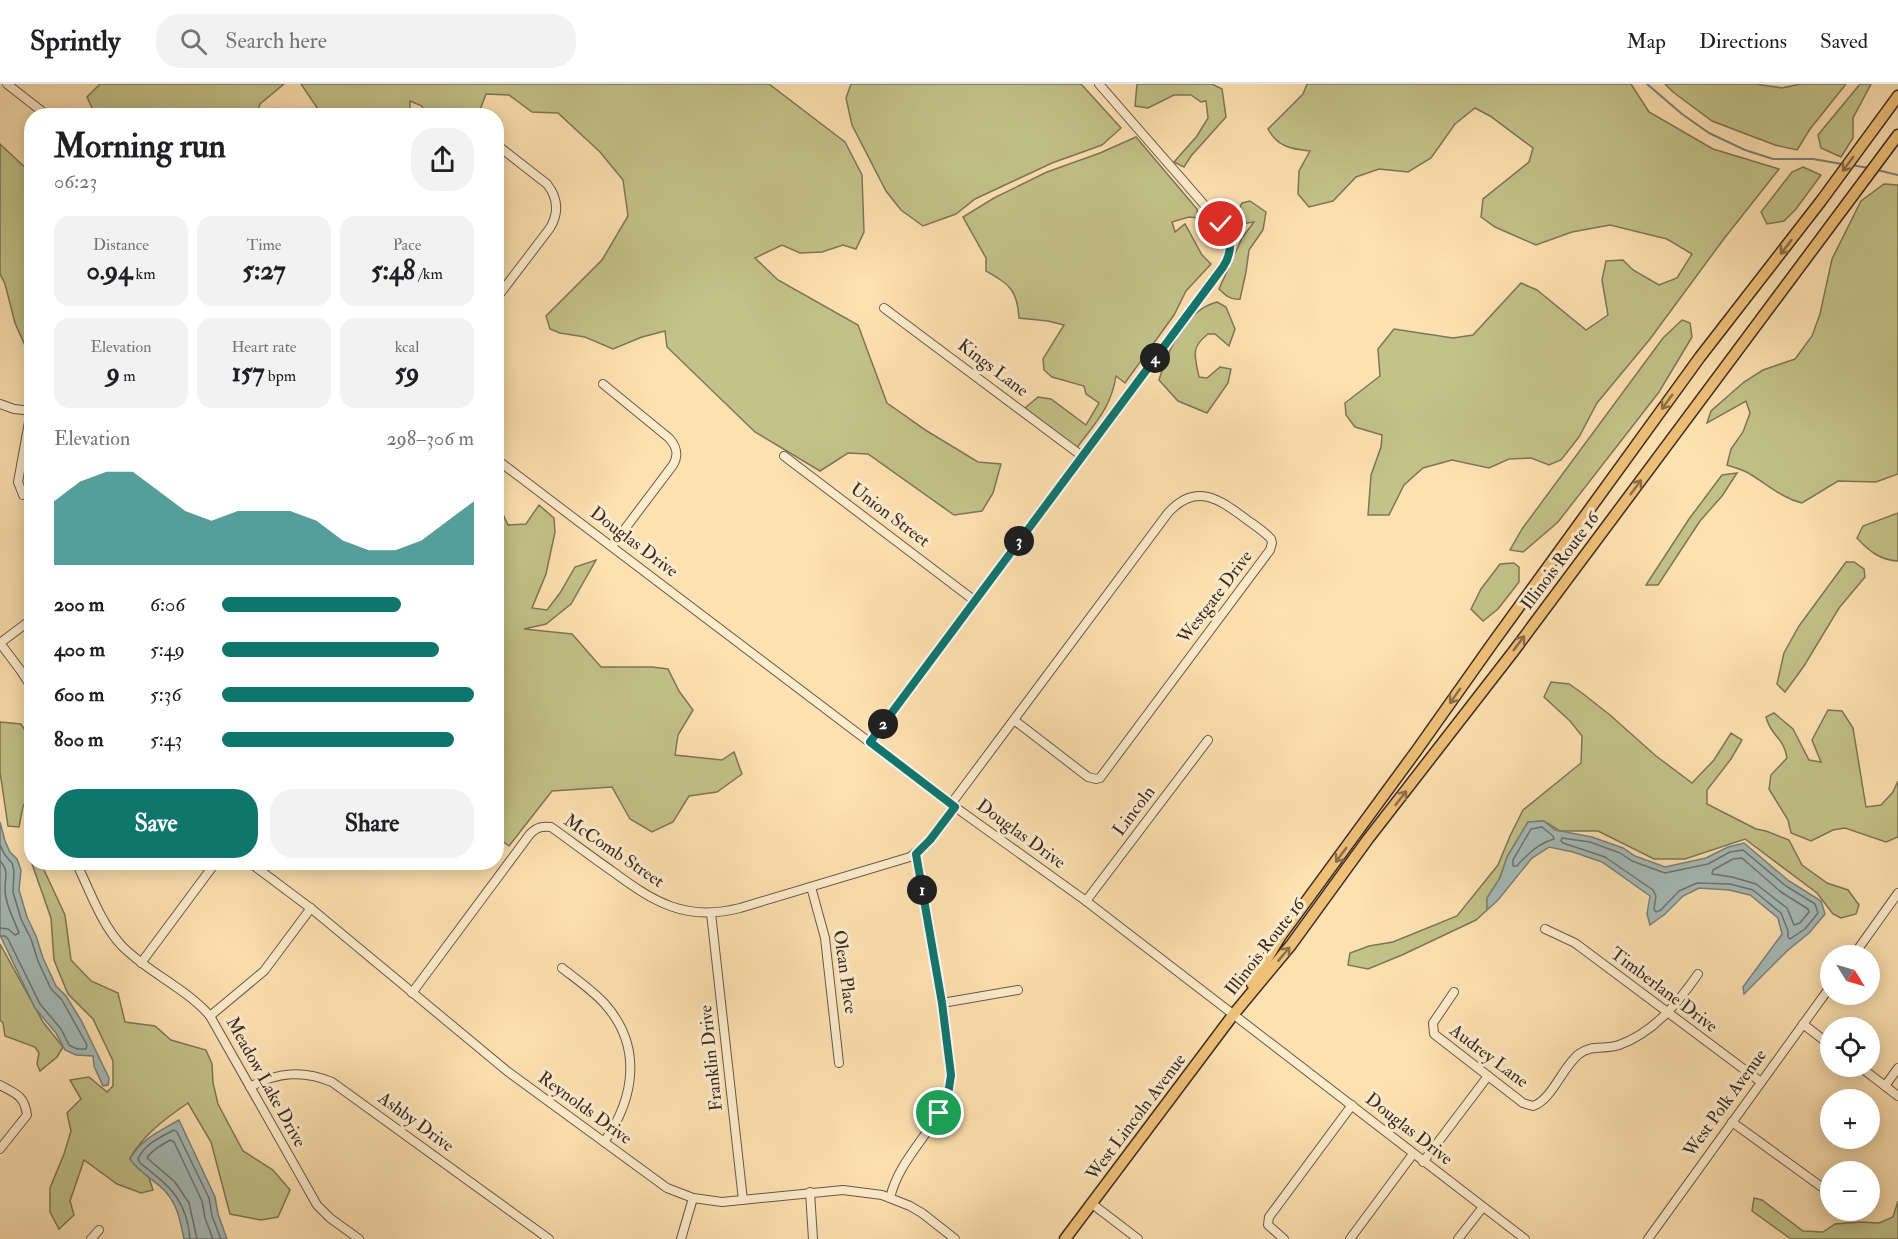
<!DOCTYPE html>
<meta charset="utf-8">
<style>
:root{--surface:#fff;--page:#f2f2f2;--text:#202124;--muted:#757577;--line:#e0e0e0;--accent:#0f766e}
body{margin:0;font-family:"IM FELL Double Pica",serif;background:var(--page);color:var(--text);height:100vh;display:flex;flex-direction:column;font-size:22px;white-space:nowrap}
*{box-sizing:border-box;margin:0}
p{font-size:20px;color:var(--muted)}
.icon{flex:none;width:33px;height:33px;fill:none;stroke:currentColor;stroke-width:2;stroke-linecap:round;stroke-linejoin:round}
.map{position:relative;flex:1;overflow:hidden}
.details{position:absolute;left:24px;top:24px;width:480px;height:762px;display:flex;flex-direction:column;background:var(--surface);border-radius:24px;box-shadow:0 3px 15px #0003}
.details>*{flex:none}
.needle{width:39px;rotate:127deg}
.fabs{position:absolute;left:1820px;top:861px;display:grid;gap:12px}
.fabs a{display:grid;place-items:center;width:60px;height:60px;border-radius:50%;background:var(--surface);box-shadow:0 3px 15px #0003;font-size:30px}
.pin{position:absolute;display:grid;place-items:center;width:51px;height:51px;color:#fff;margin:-26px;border:3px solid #fff;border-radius:50%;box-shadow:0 2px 6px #0007}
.km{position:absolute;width:30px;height:30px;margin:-15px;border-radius:50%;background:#222;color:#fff;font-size:16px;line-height:30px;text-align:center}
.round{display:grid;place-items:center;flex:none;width:63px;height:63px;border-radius:24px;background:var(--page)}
.headline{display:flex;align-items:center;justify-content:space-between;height:102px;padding:0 30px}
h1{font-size:33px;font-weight:800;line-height:45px}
.metrics{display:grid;grid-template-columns:repeat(3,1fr);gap:9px;height:102px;padding:6px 30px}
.metrics div{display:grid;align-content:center;border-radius:15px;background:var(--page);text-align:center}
.metrics b{font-size:26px;font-weight:800}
.metrics small{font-size:16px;font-weight:400}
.metrics p{font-size:16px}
.chart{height:168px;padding:12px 30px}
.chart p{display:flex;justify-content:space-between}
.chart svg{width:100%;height:108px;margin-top:6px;fill:var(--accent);opacity:.7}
.button{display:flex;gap:12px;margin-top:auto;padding:12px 30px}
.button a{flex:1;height:69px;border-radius:24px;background:var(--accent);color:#fff;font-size:24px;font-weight:800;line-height:69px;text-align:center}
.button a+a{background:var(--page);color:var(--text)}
ul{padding:0 30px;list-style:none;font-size:20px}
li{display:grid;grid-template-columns:96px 72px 1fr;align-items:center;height:45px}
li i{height:15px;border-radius:8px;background:var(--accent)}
header{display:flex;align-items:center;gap:36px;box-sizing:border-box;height:84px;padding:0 30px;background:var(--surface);border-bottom:2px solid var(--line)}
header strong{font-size:28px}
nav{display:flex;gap:33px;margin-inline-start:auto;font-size:21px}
.search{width:420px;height:54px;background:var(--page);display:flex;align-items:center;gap:15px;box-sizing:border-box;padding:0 21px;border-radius:24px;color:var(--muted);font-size:22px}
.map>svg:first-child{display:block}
.green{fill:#c3c289;stroke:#7e7658;stroke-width:1.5}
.water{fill:#a5bbb8;stroke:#7a817e;stroke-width:1.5}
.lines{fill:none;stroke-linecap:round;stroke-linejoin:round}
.shore{stroke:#6f736f;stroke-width:1.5}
.stream{stroke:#7a817e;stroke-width:2}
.minor-casing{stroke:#6a5849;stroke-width:10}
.major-casing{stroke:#392b26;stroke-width:13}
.minor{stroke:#feeccc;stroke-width:8}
.major{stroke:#efc078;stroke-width:10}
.oneway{stroke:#8b6e4b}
.route-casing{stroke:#fff;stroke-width:12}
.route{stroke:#0f766e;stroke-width:8}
.labels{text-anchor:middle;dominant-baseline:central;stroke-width:6;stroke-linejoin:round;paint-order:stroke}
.street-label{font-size:18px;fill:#392b26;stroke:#feeccc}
</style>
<header>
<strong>Sprintly</strong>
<div class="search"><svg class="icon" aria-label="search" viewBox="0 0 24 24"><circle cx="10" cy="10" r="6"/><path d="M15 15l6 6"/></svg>Search here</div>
<nav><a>Map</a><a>Directions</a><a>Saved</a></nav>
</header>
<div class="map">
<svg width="1898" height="1155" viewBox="0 0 1898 1155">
<rect width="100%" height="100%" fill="#fee1b1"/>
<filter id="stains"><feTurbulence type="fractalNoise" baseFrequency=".00333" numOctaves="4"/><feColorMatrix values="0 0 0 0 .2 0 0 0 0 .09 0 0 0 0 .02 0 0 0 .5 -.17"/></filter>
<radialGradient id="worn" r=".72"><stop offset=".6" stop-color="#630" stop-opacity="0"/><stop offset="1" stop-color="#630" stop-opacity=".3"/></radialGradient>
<g class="green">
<polygon points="100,0 284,0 260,20 256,32 102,31 92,24 87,13"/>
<polygon points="301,0 769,0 845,58 862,91 864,148 856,165 843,161 822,168 800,169 782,161 755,174 778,196 858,241 887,319 927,347 978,378 1001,380 993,409 982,427 954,431 868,370 848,369 820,387 755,348 667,263 665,247 642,253 613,265 585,253 560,249 550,245 546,232 602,176 628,132 623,96 600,68 558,29 532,28 509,11 486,10 478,31 424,31 422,22 410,17 410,31 322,31"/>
<polygon points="851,0 1081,0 1121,44 1102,61 1052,79 975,115 956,130 923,142 901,126 886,107 852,41 846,14"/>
<polygon points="1137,0 1212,0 1222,5 1226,33 1191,72 1184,83 1174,78 1197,52 1208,34 1206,17 1201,18 1191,11 1174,11 1148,24 1135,22"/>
<path d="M1307,0h324l18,28 64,37 66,20 -56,71 -73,99 -53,64 -18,34 -18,23 -12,5 -18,-7 -22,1 -20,9 -37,-8 -29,8 -19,17 -15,30h-21l3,-40 10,-28 1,-12 -27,-8 -9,-12 -1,-12 35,-27 -2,-27 16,-20 59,9 20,-3 48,-52 16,7 49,40 22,-15 -6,-35 4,-19 17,-1 10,10 26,15 18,-7 15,-24 -25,-15 -57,-14 -38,7 -36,13 -41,-18 -14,-10 2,-18 46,-37 4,-14 -43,-32 -15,-8 -20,16 -24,34 -23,14 -29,-3 -23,8 -23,24 -24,6 -11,-13 1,-23 11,-20c-19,-2 -32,-4 -42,-22l35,-35z"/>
<polygon points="1665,0 1756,0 1782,4 1800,0 1846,0 1810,45 1797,66 1775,61 1712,37 1673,8"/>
<polygon points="1860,0 1871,0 1853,34 1853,54 1841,73 1821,64 1818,51"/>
<path d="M1136,53l61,72 1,9 -9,-1 -17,5 3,10 10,-8 17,31 9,9 -25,27 -12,24 -49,68 -9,-7c-5,32 -21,47 -40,73l-51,-41 13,-11 13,2 35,26 13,-22 -13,-9 -2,-8 -32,-9 -8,-7 -1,-11 21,-34 -16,-4 -29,-3c-2,-29 -9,-33 -33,-47v-13l-23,-41 31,-19 53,-26 53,-19z"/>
<polygon points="0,60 31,89 31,275 15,239 5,200 0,190"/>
<polygon points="1803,83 1821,91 1796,125 1784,137 1767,140 1761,128 1792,88"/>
<path d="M1884,100l14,1v289l-22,8 -38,-1 -36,22c-20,-5 -34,-18 -52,-29 -6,-4 -15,-6 -23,-9l4,-16 12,-17 7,-19 -4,-12 -39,22 4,-12 33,-29 19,-12 32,-11 17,-23 8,-22 12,-55 29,-58z"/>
<path d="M1250,117l16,11 -3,18 -14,20 -3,22 -6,27c-9,2 -16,-5 -21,-10l23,-51 12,-16 -14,2 -7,-3 9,-18z"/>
<path d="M1217,218l9,5 9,22 -6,17 -14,-12h-7c-18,14 -13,22 -9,43l8,1 13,-11 11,2 -3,14 -21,30 -29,-12 -19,-21c8,-28 26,-70 58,-78z"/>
<polygon points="1682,236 1690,239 1692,253 1659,308 1558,438 1523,468 1510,466 1522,445 1663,254"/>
<polygon points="1737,389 1722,412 1700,437 1658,501 1646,501 1689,435 1722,391"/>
<polygon points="496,415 508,441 526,440 539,421 554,434 555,448 546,490 532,524 547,526 560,509 575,483 596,476 571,520 546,540 524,545 572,550 601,583 652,583 668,585 679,607 693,626 678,651 675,671 722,676 734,668 742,690 717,708 689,712 673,738 652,748 630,735 612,703 552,707 509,762 497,753 496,635 501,628 496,626"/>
<path d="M1898,429v48c-18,-1 -29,-10 -41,-23l6,-12z"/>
<polygon points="1846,478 1854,478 1864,485 1865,493 1839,524 1804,582 1785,608 1777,600 1784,569 1799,542"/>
<polygon points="1514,479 1519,483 1519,498 1498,525 1483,537 1471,525 1481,505 1500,480"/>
<polygon points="1551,598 1569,600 1582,609 1610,631 1656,672 1692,699 1714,676 1731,649 1742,656 1731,675 1707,706 1707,720 1756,745 1766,747 1789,756 1802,781 1827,799 1848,806 1859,821 1856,830 1841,834 1833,830 1817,809 1745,755 1685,775 1654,775 1598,747 1560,747 1544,737 1528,738 1507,773 1499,796 1487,814 1487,826 1476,836 1402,871 1368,885 1348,881 1350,869 1369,862 1393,858 1457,832 1498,781 1510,752 1523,726 1581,679 1582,652 1570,637 1544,613"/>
<path d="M1828,626l14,1 11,17 13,79 15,-2 12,-13 5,-11v56l-12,5 -41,-14 -12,2 -22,11 -20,-8 -3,-13 -19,-31 2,-14 16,-17c-3,-21 -16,-21 -21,-41l8,-4 19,16 16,31 12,2 -9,-22z"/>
<polygon points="0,638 21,640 26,648 25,654 31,672 31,712 23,722 19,743 8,742 0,688"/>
<path d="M31,775l1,3 13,1 -1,7 21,45 6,45 20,21 27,12 7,29 30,4 16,14 35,10 6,14 1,19 5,21 25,47 30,19 17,20 -12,27 -17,3 -31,-6 -19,-72 -23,-39c-22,15 -45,32 -58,55l19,20 4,12 -12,3 -24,-9 -33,-24 -14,41 4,14 -15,14 -9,-17v-24l14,-34 7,-23 -4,-18 14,-14 -11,-19 19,-3 18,15 6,-6v-25l-20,-42 -25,-25 -14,-34 -3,-42 -20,-57z"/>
<polygon points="0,860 43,938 63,963 57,973 40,987 37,980 39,969 35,963 5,952 3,939 0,936"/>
<polygon points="1754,1114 1762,1116 1803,1147 1823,1148 1835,1140 1860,1138 1879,1139 1893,1133 1898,1117 1898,1155 1791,1155 1752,1127"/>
</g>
<g class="water">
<polygon points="1544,737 1555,746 1592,753 1623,764 1635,772 1665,783 1706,774 1728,763 1744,759 1789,797 1821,817 1825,830 1809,849 1787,867 1744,910 1743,903 1782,850 1778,834 1750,811 1729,806 1699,804 1683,812 1665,830 1650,841 1647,830 1650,812 1602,778 1573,768 1549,763 1532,774 1498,816 1487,826 1487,814 1500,794 1507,773 1528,738"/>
<polygon points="0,738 5,757 10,768 17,775 21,786 19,806 27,833 36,852 43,874 56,902 66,912 81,936 109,994 108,1001 103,1002 94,982 93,972 76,971 65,966 56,949 35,924 0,851"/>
<path d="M179,1036l36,77 3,17 9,25h-43c-4,-18 -6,-34 -19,-48 -11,-12 -26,-18 -35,-32 11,-20 30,-28 49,-39z"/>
</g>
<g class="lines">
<g class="shore">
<path d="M1542,743l11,9 1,3c-15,4 -27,15 -37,27h-4v-6l18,-31z"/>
<polygon points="1562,754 1590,758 1620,769 1632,777 1665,789 1708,780 1730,768 1743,766 1786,802 1815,820 1818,829 1805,845 1790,855 1788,853 1788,847 1781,829 1753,806 1730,800 1697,799 1679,807 1661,826 1656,828 1654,825 1656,812 1653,806 1605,773 1563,759 1561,757"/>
<polyline points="0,761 5,771 12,779 14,787 13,808 21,835 31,855 38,877 51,905 62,916 87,961 86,965 77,965 69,961 61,945 40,920 8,855 5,852 0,852"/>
<polygon points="1742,774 1781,808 1808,825 1809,828 1800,839 1794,841 1787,824 1756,800 1732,793 1712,790 1713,786 1733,775"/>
<path d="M0,777c9,9 5,16 5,28 0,15 9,30 14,44l-4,2 -7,-6 -8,-1"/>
<path d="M190,1155c-3,-40 -21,-53 -50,-76l-2,-4c6,-15 23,-22 36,-29l3,2 32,66 3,18 9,23"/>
<path d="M197,1155l-8,-36 -14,-21 -28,-24c4,-8 15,-13 23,-18l4,2 28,59 3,17 8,21"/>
</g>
<g class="stream">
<polyline points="1647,0 1682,30 1709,49 1745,66 1773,75 1813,75 1842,80"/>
<polyline points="1851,81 1869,84"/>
<polyline points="1877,86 1898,91"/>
</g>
<g class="minor-casing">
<g id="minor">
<polyline points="7,0 48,32"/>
<path d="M496,215l54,-71c9,-15 8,-30 -3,-44l-50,-39"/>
<polyline points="884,224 1082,372"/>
<path d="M603,300l66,54c8,9 10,17 4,27l-61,81"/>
<polyline points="0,320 14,325 32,327"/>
<polyline points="784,372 975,517"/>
<polyline points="496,375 955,723 1086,817 1525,1155"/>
<polyline points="23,411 18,398 31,327"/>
<polyline points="0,559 21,587 32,604"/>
<polyline points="0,559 32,535"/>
<path d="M870,658l357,-481c5,-15 3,-25 -6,-37l-122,-140"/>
<path d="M951,720l217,-291c28,-31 51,-14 78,6 8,6 18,12 25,20l1,4 -2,7 -170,228 -4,1 -8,-2 -74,-57"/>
<path d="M76,778c13,27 26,64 47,85 26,26 64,42 87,69l107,189 13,13 29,21"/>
<polyline points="249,778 313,826 507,987 667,1104 693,1114 722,1118 843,1106 882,1111 910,1122 922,1129 955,1155"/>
<polyline points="811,803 825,854 839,979"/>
<polyline points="1086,817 1208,656"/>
<polyline points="711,829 743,1116"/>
<polyline points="1545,845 1575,859 1761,998"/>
<polyline points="1853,872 1898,809"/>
<polyline points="141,879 216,778"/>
<path d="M562,884c14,11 30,22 42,35 39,43 31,95 0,139"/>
<path d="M1454,908l-21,31 1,11 89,69 10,3c19,-6 30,-40 46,-52 13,-10 26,-4 40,-9 34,-12 59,-42 79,-71"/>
<path d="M412,909l118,-159c7,-7 12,-8 21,-7 21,15 41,30 61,44 42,31 73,51 128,37l170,-51 17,-13 28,-37"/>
<polyline points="942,919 1018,906"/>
<polyline points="210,932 264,887 311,824"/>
<polyline points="1803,940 1830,961"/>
<polyline points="1859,982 1898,1012"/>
<path d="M0,1001c16,9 24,10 27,30l-27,34"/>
<polyline points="1885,1002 1898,984"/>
<path d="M250,1003c28,-15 53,-17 82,-5l217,157"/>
<polyline points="1732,1038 1830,1109"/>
<polyline points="1423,1078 1488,992"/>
<polyline points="810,1108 813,1155"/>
<path d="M890,1114c11,-48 59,-76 61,-123l-9,-72 -26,-149"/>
<polyline points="1091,1119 1138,1155"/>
<polyline points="91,1155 99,1146"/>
<polyline points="681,1155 693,1114"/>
<polyline points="1284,1155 1268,1141 1269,1133 1352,1021"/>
<polyline points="1350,1155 1413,1070"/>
<polyline points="1458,1155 1483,1123"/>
<polyline points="1648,1155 1830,903"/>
</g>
</g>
<g class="major-casing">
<g id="major">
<polyline points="1252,900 1280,853 1417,666 1492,560 1700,273 1821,117 1898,12"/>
<polyline points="1065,1155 1233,931 1291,861 1368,755 1513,568 1898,51"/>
</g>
</g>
<use href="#minor" class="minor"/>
<use href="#major" class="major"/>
</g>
<defs><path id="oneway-shaft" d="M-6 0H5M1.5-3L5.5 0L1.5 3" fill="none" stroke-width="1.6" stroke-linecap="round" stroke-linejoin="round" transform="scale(1.5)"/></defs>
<g class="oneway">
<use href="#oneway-shaft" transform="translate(1848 80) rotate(126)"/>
<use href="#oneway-shaft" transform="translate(1786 163) rotate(128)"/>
<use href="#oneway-shaft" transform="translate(1667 318) rotate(126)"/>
<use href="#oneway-shaft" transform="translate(1636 403) rotate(-53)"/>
<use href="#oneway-shaft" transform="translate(1519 559) rotate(-53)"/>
<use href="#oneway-shaft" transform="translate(1455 612) rotate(125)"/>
<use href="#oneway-shaft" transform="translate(1401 714) rotate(-52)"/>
<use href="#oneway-shaft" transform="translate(1341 771) rotate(126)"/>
<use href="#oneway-shaft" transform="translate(1284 870) rotate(-50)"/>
</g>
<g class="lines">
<g class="route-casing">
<path id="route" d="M939,1029l9,-18 3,-20 -9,-72 -26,-149 14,-14 25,-33 -85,-65 353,-475c10,-15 9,-29 -2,-43"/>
</g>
<use href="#route" class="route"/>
</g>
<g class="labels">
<g class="street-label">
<text transform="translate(993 284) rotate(37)">Kings Lane</text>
<text transform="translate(890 431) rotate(37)">Union Street</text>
<text transform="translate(634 458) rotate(37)">Douglas Drive</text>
<text transform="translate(1560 477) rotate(-53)">Illinois Route 16</text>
<text transform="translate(1215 513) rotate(-53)">Westgate Drive</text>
<text transform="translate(1134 727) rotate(-53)">Lincoln</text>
<text transform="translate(1021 750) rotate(36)">Douglas Drive</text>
<text transform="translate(614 767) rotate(34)">McComb Street</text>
<text transform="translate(1265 863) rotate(-52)">Illinois Route 16</text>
<text transform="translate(845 888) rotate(82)">Olean Place</text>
<text transform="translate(1664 906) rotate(37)">Timberlane Drive</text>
<text transform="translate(1489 972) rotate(37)">Audrey Lane</text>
<text transform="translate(711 974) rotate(-96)">Franklin Drive</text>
<text transform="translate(266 998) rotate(61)">Meadow Lake Drive</text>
<text transform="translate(1725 1019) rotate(-54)">West Polk Avenue</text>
<text transform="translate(585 1024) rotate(36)">Reynolds Drive</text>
<text transform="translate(1136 1033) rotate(-53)">West Lincoln Avenue</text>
<text transform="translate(416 1038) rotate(36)">Ashby Drive</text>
<text transform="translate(1409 1045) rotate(38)">Douglas Drive</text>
</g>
</g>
<rect width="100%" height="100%" filter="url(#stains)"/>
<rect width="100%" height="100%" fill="url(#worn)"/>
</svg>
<div class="fabs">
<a><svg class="needle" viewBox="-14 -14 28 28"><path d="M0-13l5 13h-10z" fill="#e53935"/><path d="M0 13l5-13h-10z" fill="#757577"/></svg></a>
<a><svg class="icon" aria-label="locate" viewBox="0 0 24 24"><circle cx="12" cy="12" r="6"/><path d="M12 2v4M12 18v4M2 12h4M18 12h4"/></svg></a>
<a>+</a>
<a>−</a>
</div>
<div class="pin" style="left:939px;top:1029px;background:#1e9e55"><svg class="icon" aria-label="arrive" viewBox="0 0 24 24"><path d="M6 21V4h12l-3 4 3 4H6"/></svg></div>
<div class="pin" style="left:1221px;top:140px;background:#d93025"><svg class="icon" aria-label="check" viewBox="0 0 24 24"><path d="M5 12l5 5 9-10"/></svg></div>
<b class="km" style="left:922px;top:806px">1</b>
<b class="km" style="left:883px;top:640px">2</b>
<b class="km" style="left:1019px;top:457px">3</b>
<b class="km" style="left:1155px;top:274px">4</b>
<section class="details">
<div class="headline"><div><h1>Morning run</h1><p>06:23</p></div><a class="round"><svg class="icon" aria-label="share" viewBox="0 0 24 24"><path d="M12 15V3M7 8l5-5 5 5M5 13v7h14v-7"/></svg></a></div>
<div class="metrics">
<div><p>Distance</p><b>0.94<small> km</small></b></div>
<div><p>Time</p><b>5:27</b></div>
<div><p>Pace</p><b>5:48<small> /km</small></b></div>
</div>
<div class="metrics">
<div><p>Elevation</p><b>9<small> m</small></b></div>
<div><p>Heart rate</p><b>157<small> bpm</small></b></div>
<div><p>kcal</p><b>59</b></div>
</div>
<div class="chart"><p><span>Elevation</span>298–306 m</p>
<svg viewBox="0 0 160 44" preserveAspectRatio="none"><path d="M0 44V18L10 10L20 6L30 6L40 14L50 22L60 26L70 22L80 22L90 22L100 26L110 34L120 38L130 38L140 34L150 26L160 18V44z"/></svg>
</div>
<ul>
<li><b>200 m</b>6:06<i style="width:71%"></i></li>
<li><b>400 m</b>5:49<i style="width:86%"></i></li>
<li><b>600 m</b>5:36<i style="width:100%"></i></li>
<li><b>800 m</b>5:43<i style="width:92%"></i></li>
</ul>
<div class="button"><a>Save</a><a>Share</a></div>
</section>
</div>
